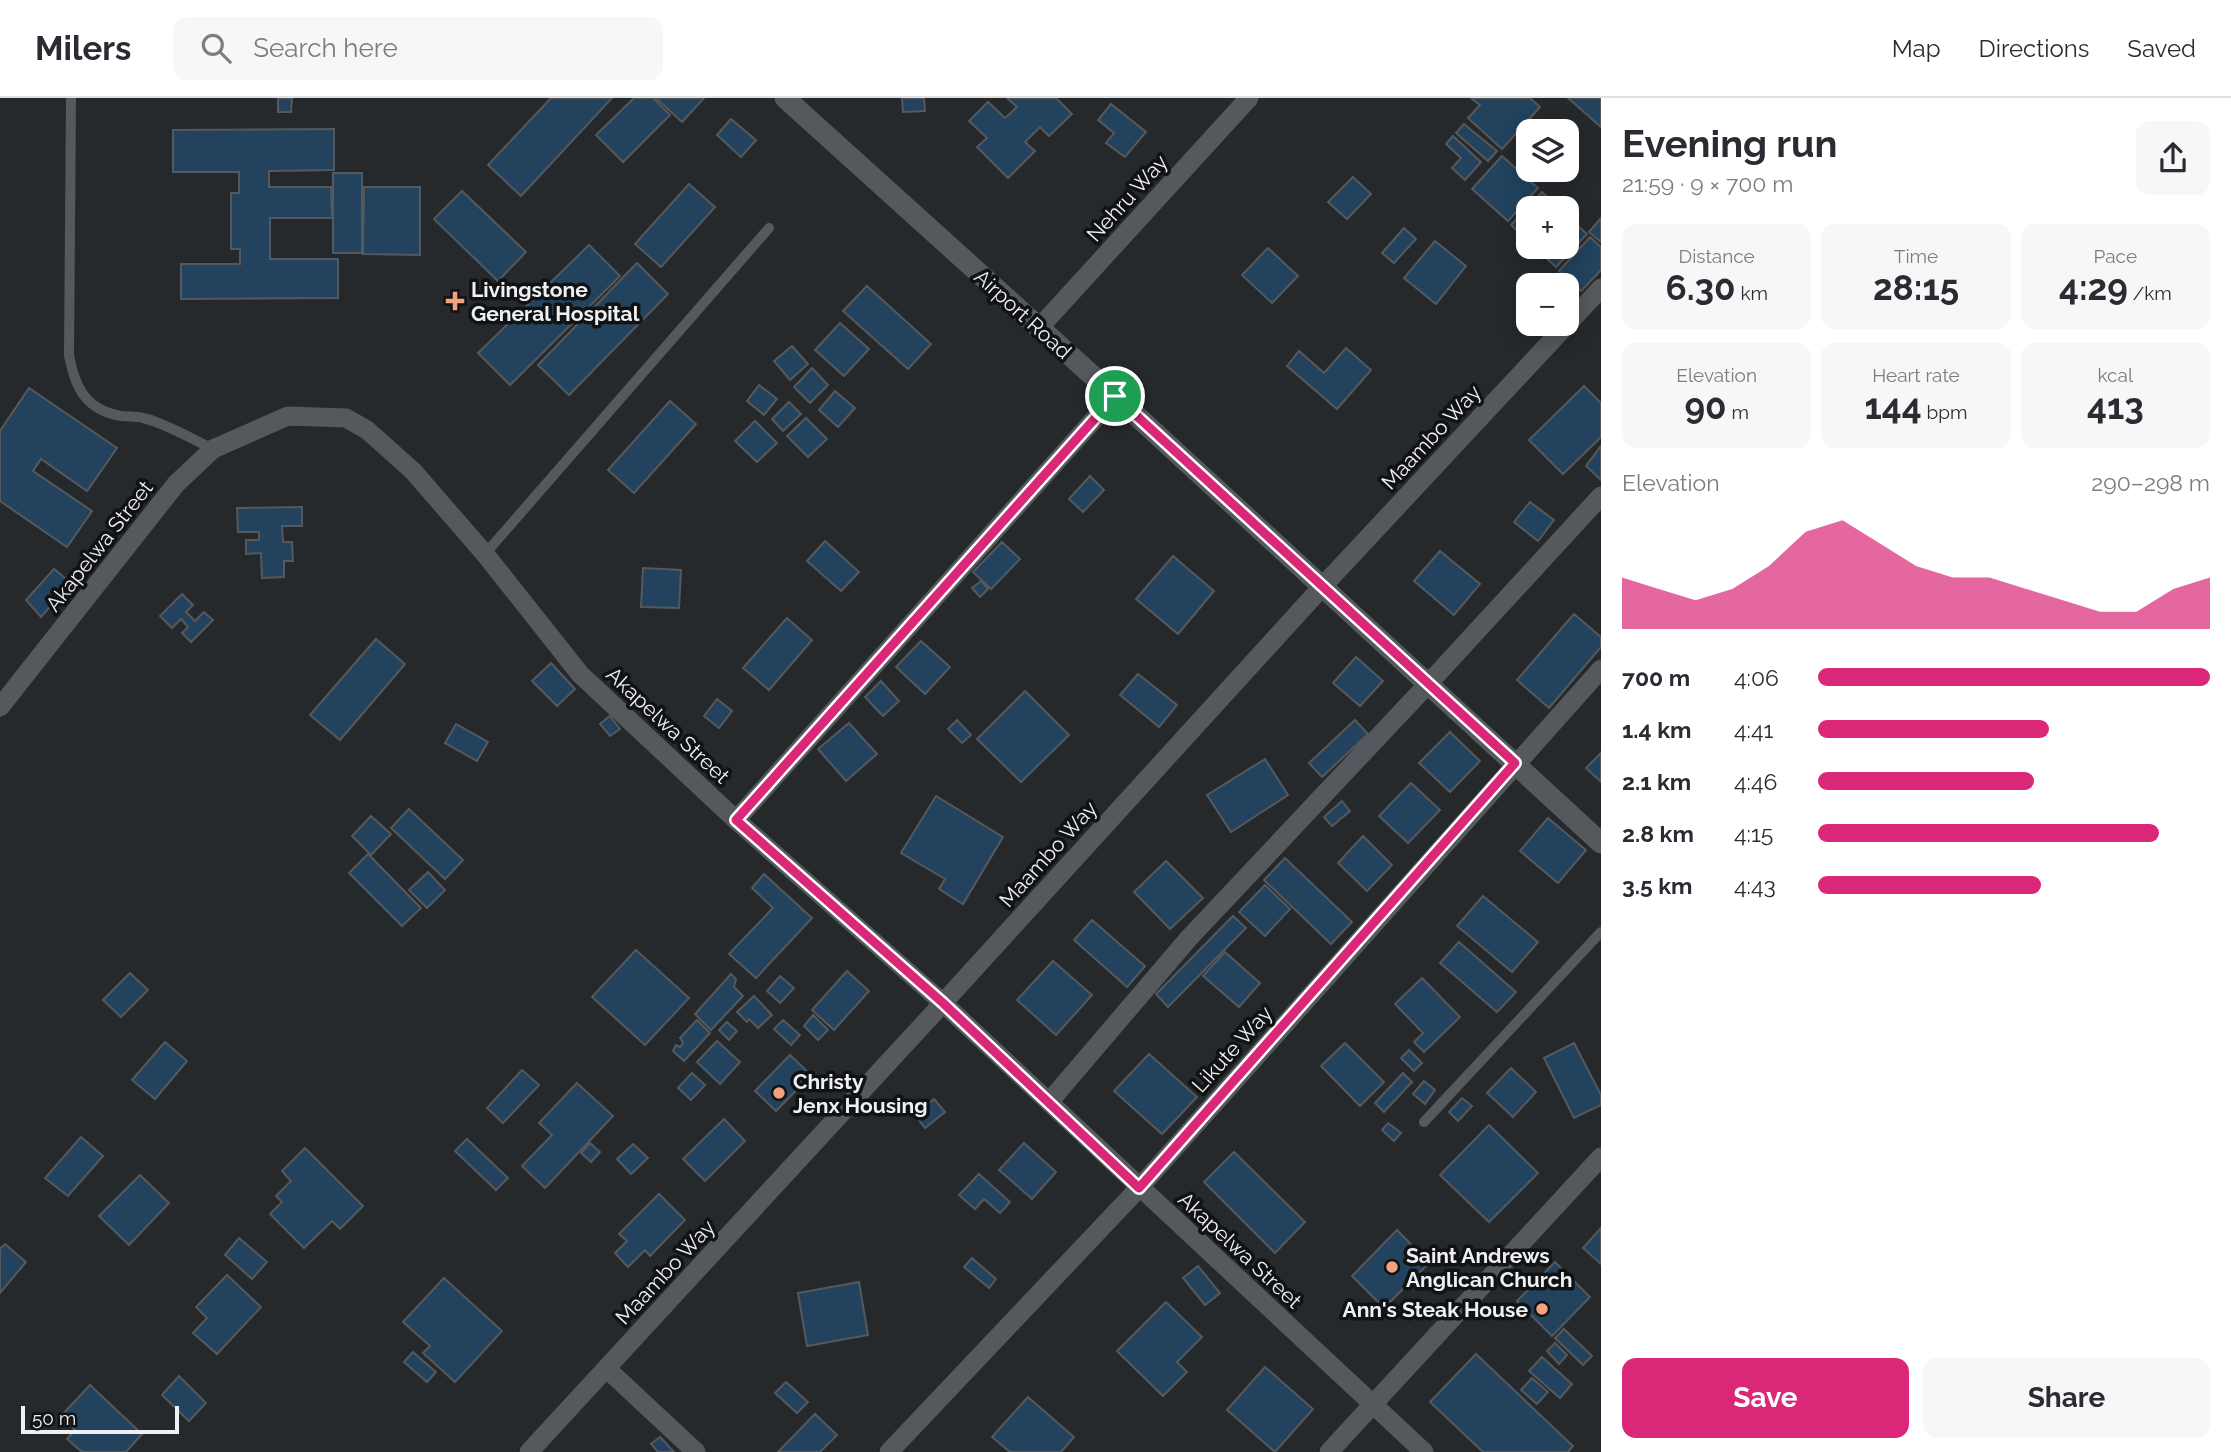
<!DOCTYPE html>
<meta charset="utf-8">
<style>
:root{--surface:#fff;--page:#f7f7f7;--text:#2b2b33;--muted:#7c7c81;--line:#e1e1e2;--accent:#db2777}
body{margin:0;font-family:Raleway,sans-serif;background:var(--page);color:var(--text);height:100vh;display:flex;flex-direction:column;font-size:26px;white-space:nowrap}
*{box-sizing:border-box;margin:0}
p{font-size:23px;color:var(--muted)}
.icon{flex:none;width:38px;height:38px;fill:none;stroke:currentColor;stroke-width:2;stroke-linecap:round;stroke-linejoin:round}
.map{position:relative;flex:1;overflow:hidden}
.details{display:flex;flex-direction:column;background:var(--surface);width:630px}
.details>*{flex:none}
.tools{position:absolute;left:1516px;top:21px;display:grid;gap:14px}
.tools a{display:grid;place-items:center;width:63px;height:63px;border-radius:14px;background:var(--surface);box-shadow:0 4px 18px #0003;font-size:35px}
.scale{position:absolute;left:21px;bottom:18px;width:158px;box-sizing:border-box;padding-left:7px;border:4px solid #eef0f3;border-top:0;font-size:19px;line-height:24px;white-space:nowrap;color:#eef0f3;-webkit-text-stroke:5px #101213;paint-order:stroke}
.pin{position:absolute;display:grid;place-items:center;width:60px;height:60px;color:#fff;margin:-30px;border:4px solid #fff;border-radius:50%;box-shadow:0 2px 7px #0007}
.round{display:grid;place-items:center;flex:none;width:74px;height:74px;border-radius:14px;background:var(--page)}
.headline{display:flex;align-items:center;justify-content:space-between;height:119px;padding:0 21px}
h1{font-size:38px;font-weight:700;line-height:52px}
.metrics{display:grid;grid-template-columns:repeat(3,1fr);gap:10px;height:119px;padding:7px 21px}
.metrics div{display:grid;align-content:center;border-radius:14px;background:var(--page);text-align:center}
.metrics b{font-size:35px;font-weight:700}
.metrics small{font-size:19px;font-weight:400}
.metrics p{font-size:19px}
.chart{height:196px;padding:14px 21px}
.chart p{display:flex;justify-content:space-between}
.chart svg{width:100%;height:126px;margin-top:7px;fill:var(--accent);opacity:.7}
.cta{display:flex;gap:14px;margin-top:auto;padding:14px 21px}
.cta a{flex:1;height:80px;border-radius:14px;background:var(--accent);color:#fff;font-size:28px;font-weight:700;line-height:80px;text-align:center}
.cta a+a{background:var(--page);color:var(--text)}
ul{padding:0 21px;list-style:none;font-size:23px}
li{display:grid;grid-template-columns:112px 84px 1fr;align-items:center;height:52px}
li i{height:18px;border-radius:9px;background:var(--accent)}
header{display:flex;align-items:center;gap:42px;box-sizing:border-box;height:98px;padding:0 35px;background:var(--surface);border-bottom:2px solid var(--line)}
header strong{font-size:33px}
nav{display:flex;gap:38px;margin-inline-start:auto;font-size:24px}
.search{width:490px;height:63px;background:var(--page);display:flex;align-items:center;gap:18px;box-sizing:border-box;padding:0 24px;border-radius:14px;color:var(--muted);font-size:26px}
main{display:flex;flex:1;min-height:0}
.map>svg:first-child{display:block}
.building{fill:#22425d;stroke:#55595c;stroke-width:2}
.lines{fill:none;stroke-linecap:round;stroke-linejoin:round}
.lane{stroke:#55585c;stroke-width:10}
.street{stroke:#55585c;stroke-width:19}
.secondary{stroke:#55585c;stroke-width:21}
.route-casing{stroke:#fff;stroke-width:14}
.route{stroke:#db2777;stroke-width:9}
.poi-dot{fill:#f1a17d;stroke:#101213;stroke-width:2.5}
.labels{text-anchor:middle;dominant-baseline:central;stroke-width:7;stroke-linejoin:round;paint-order:stroke}
.street-label{font-size:21px;fill:#eef0f3;stroke:#101213}
.poi-label{font-size:21px;font-weight:bold;fill:#eef0f3;stroke:#101213;text-anchor:start}
</style>
<header>
<strong>Milers</strong>
<div class="search"><svg class="icon" aria-label="search" viewBox="0 0 24 24"><circle cx="10" cy="10" r="6"/><path d="M15 15l6 6"/></svg>Search here</div>
<nav><a>Map</a><a>Directions</a><a>Saved</a></nav>
</header>
<main>
<div class="map">
<svg width="1601" height="1354" viewBox="0 0 1601 1354">
<rect width="100%" height="100%" fill="#26292c"/>
<g class="building">
<polygon points="278,0 292,0 291,14 278,14"/>
<polygon points="551,0 612,0 521,98 488,67"/>
<polygon points="634,0 653,0 670,17 623,64 596,37"/>
<polygon points="656,0 704,0 682,24"/>
<polygon points="902,0 924,0 925,13 903,14"/>
<polygon points="1007,0 1056,0 1072,16 1049,38 1040,29 1025,44 1035,53 1008,80 977,49 987,40 969,23 988,4 1005,20 1017,9"/>
<polygon points="1471,0 1530,0 1540,9 1502,51 1468,20 1480,7"/>
<polygon points="1568,0 1601,0 1601,29"/>
<polygon points="1111,6 1146,34 1125,59 1106,45 1114,35 1098,22"/>
<polygon points="731,21 756,42 741,59 717,37"/>
<polygon points="1464,26 1497,53 1488,63 1456,35"/>
<polygon points="334,31 334,72 269,73 269,89 331,89 332,120 270,120 270,161 338,161 338,200 181,201 181,166 240,166 240,151 231,151 231,95 239,95 239,74 173,74 173,32"/>
<polygon points="1453,38 1481,64 1465,82 1452,70 1461,60 1446,46"/>
<polygon points="1502,58 1538,90 1508,123 1472,91"/>
<rect x="333" y="75" width="29" height="80"/>
<polygon points="1353,79 1371,96 1347,121 1328,104"/>
<polygon points="689,86 715,109 661,169 635,146"/>
<polygon points="364,89 420,89 420,157 363,156"/>
<polygon points="462,93 526,154 498,183 434,121"/>
<polygon points="1542,94 1559,110 1528,110 1528,143 1511,127"/>
<polygon points="1566,117 1587,136 1556,169 1534,149 1566,149"/>
<polygon points="1601,120 1601,144 1589,134"/>
<polygon points="1404,130 1416,141 1394,165 1382,155"/>
<polygon points="1590,139 1601,149 1601,172 1581,193 1559,173"/>
<polygon points="1435,143 1466,168 1436,206 1404,180"/>
<polygon points="589,147 620,178 510,287 478,255"/>
<polygon points="1268,150 1298,178 1272,205 1242,177"/>
<polygon points="637,165 668,196 569,297 538,267"/>
<polygon points="867,188 931,246 908,271 843,213"/>
<polygon points="840,225 869,251 844,278 815,252"/>
<polygon points="792,248 808,266 790,282 774,263"/>
<polygon points="1346,250 1371,272 1337,311 1287,268 1299,253 1324,275"/>
<polygon points="812,270 828,287 810,305 794,289"/>
<polygon points="759,287 777,301 764,317 747,303"/>
<polygon points="1584,288 1601,305 1601,339 1563,376 1529,342"/>
<polygon points="29,290 117,350 87,393 41,361 33,373 92,413 67,449 0,403 0,333"/>
<polygon points="835,293 855,310 838,329 819,312"/>
<polygon points="670,303 696,326 634,395 608,372"/>
<polygon points="789,304 801,316 783,333 772,321"/>
<polygon points="806,320 827,341 808,359 787,338"/>
<polygon points="755,323 777,345 757,364 735,343"/>
<polygon points="1601,348 1601,382 1586,368"/>
<polygon points="1090,378 1104,392 1083,414 1069,401"/>
<polygon points="1530,404 1554,422 1538,443 1514,424"/>
<polygon points="302,409 302,428 282,428 283,444 292,444 293,463 284,463 284,479 262,480 261,455 246,456 246,442 259,442 259,434 238,434 237,410"/>
<polygon points="825,443 859,474 841,493 807,463"/>
<polygon points="1002,444 1020,461 991,491 973,474"/>
<polygon points="1440,453 1480,486 1454,517 1414,483"/>
<polygon points="1173,458 1214,493 1178,536 1136,501"/>
<polygon points="643,470 681,472 679,510 641,509"/>
<polygon points="54,471 71,485 41,519 26,502"/>
<polygon points="981,483 988,491 980,499 972,490"/>
<polygon points="182,496 193,507 186,514 195,523 204,514 213,522 191,544 182,535 188,529 181,521 172,530 160,518"/>
<polygon points="1574,516 1601,539 1601,549 1549,610 1517,582"/>
<polygon points="787,520 812,542 769,592 743,570"/>
<polygon points="376,541 405,566 340,642 310,617"/>
<polygon points="921,543 950,569 925,596 896,569"/>
<polygon points="1356,559 1383,583 1360,608 1333,585"/>
<polygon points="551,565 575,591 557,608 532,583"/>
<polygon points="1138,576 1177,607 1159,629 1120,597"/>
<polygon points="881,583 899,603 883,618 865,599"/>
<polygon points="1025,593 1069,637 1021,684 977,641"/>
<polygon points="717,601 732,613 719,630 704,618"/>
<polygon points="610,618 620,631 610,638 600,626"/>
<polygon points="957,622 971,637 962,645 948,631"/>
<polygon points="1355,622 1368,636 1322,679 1309,665"/>
<polygon points="849,625 877,656 846,683 818,651"/>
<polygon points="456,626 488,644 477,663 445,645"/>
<polygon points="1450,634 1480,663 1450,694 1419,665"/>
<polygon points="1601,655 1601,684 1586,670"/>
<polygon points="1265,661 1288,697 1231,734 1207,697"/>
<polygon points="1411,685 1440,712 1408,745 1379,718"/>
<polygon points="936,698 1003,739 963,806 939,791 945,781 901,755"/>
<polygon points="1342,703 1350,713 1332,728 1324,719"/>
<polygon points="409,711 463,762 445,781 391,730"/>
<polygon points="371,718 391,736 371,757 352,738"/>
<polygon points="1548,720 1586,752 1558,785 1520,753"/>
<polygon points="1363,738 1392,767 1367,793 1338,765"/>
<polygon points="368,756 421,810 402,828 349,775"/>
<polygon points="1285,760 1352,824 1331,846 1264,782"/>
<polygon points="1166,763 1203,800 1170,831 1134,794"/>
<polygon points="428,774 445,792 427,810 409,792"/>
<polygon points="764,776 812,820 756,880 729,856 773,810 752,790"/>
<polygon points="1265,787 1290,811 1265,838 1239,814"/>
<polygon points="1483,798 1538,844 1512,874 1457,828"/>
<polygon points="1233,818 1246,830 1168,909 1156,896"/>
<polygon points="1092,822 1145,868 1127,889 1074,842"/>
<polygon points="1459,844 1516,894 1497,914 1440,865"/>
<polygon points="636,852 689,900 645,947 592,899"/>
<polygon points="1225,854 1260,885 1239,909 1203,878"/>
<polygon points="1053,863 1092,897 1056,937 1017,902"/>
<polygon points="847,873 869,893 834,932 812,912"/>
<polygon points="130,875 148,892 121,919 103,902"/>
<polygon points="731,876 736,881 734,889 743,898 711,932 695,916"/>
<polygon points="780,878 794,890 780,905 767,893"/>
<polygon points="1422,880 1460,919 1424,954 1414,944 1423,935 1395,906"/>
<polygon points="754,898 772,917 758,930 749,921 747,924 737,914"/>
<polygon points="813,917 828,932 818,942 804,928"/>
<polygon points="697,922 710,935 684,963 673,953 676,947 680,949 683,945 680,940"/>
<polygon points="783,922 800,937 791,947 774,931"/>
<polygon points="727,924 737,933 729,942 719,932"/>
<polygon points="717,943 740,964 720,986 697,964"/>
<polygon points="165,944 187,963 155,1001 132,982"/>
<polygon points="1345,945 1384,984 1360,1008 1321,968"/>
<polygon points="1574,945 1601,997 1601,1007 1574,1020 1544,960"/>
<polygon points="1409,952 1422,965 1414,973 1401,960"/>
<polygon points="1149,956 1197,999 1162,1036 1114,993"/>
<polygon points="790,957 811,977 776,1013 755,993"/>
<polygon points="1511,970 1536,994 1513,1019 1487,995"/>
<polygon points="522,972 539,987 503,1025 487,1010"/>
<polygon points="692,975 705,987 691,1002 678,990"/>
<polygon points="1403,975 1412,984 1384,1014 1375,1005"/>
<polygon points="1424,983 1435,992 1425,1006 1413,996"/>
<polygon points="577,985 613,1018 545,1090 522,1068 552,1037 539,1025"/>
<polygon points="1462,1000 1472,1008 1458,1023 1449,1014"/>
<polygon points="934,1001 945,1014 925,1030 915,1017"/>
<polygon points="724,1021 745,1043 705,1083 683,1061"/>
<polygon points="1388,1025 1401,1035 1394,1043 1382,1032"/>
<polygon points="1489,1027 1538,1075 1489,1124 1440,1077"/>
<polygon points="81,1039 103,1058 68,1098 45,1080"/>
<polygon points="467,1041 508,1080 496,1092 455,1053"/>
<polygon points="590,1045 600,1054 591,1064 581,1055"/>
<polygon points="1024,1045 1056,1074 1032,1101 999,1072"/>
<polygon points="633,1046 648,1060 631,1076 617,1061"/>
<polygon points="305,1050 363,1108 340,1131 332,1123 304,1150 270,1116 282,1104 276,1098 291,1083 282,1073"/>
<polygon points="1234,1054 1305,1124 1275,1155 1204,1084"/>
<polygon points="979,1076 1010,1104 1000,1115 984,1101 975,1111 959,1097"/>
<polygon points="140,1077 169,1105 129,1147 99,1118"/>
<polygon points="659,1096 685,1122 650,1158 645,1152 628,1169 615,1155 627,1143 619,1136"/>
<polygon points="1601,1130 1601,1166 1583,1150"/>
<polygon points="1397,1132 1429,1165 1384,1210 1352,1178"/>
<polygon points="239,1140 267,1164 252,1181 225,1157"/>
<polygon points="5,1146 26,1164 0,1195 0,1151"/>
<polygon points="972,1160 996,1181 989,1190 964,1169"/>
<polygon points="1555,1164 1590,1199 1552,1238 1517,1203"/>
<polygon points="1198,1168 1220,1195 1205,1207 1183,1180"/>
<polygon points="227,1177 261,1209 217,1256 193,1235 207,1220 196,1209"/>
<polygon points="444,1180 502,1233 455,1284 423,1255 430,1248 403,1224"/>
<polygon points="859,1184 868,1237 807,1248 798,1195"/>
<polygon points="1166,1204 1202,1239 1177,1264 1187,1274 1163,1298 1117,1253"/>
<polygon points="1564,1231 1592,1258 1583,1267 1555,1240"/>
<polygon points="1555,1245 1567,1257 1559,1266 1547,1253"/>
<polygon points="413,1254 436,1274 427,1284 404,1264"/>
<polygon points="1476,1256 1573,1348 1568,1354 1483,1354 1430,1304"/>
<polygon points="1542,1259 1572,1286 1560,1300 1529,1273"/>
<polygon points="1265,1269 1313,1311 1275,1354 1227,1312"/>
<polygon points="179,1278 206,1305 189,1323 162,1297"/>
<polygon points="1532,1280 1548,1294 1537,1306 1521,1292"/>
<polygon points="786,1284 808,1304 797,1315 775,1295"/>
<polygon points="90,1287 142,1336 126,1354 82,1354 67,1341 75,1332 61,1318"/>
<polygon points="1028,1299 1074,1339 1061,1354 1010,1354 992,1339"/>
<polygon points="815,1316 837,1337 820,1354 778,1354"/>
<polygon points="660,1339 674,1354 658,1354 651,1346"/>
</g>
<g class="lines">
<g class="lane">
<path d="M71,0l-2,257c6,33 17,55 52,61 7,1 15,0 22,2 20,4 51,22 70,31"/>
<polyline points="485,456 769,130"/>
<polyline points="1424,1024 1601,834"/>
</g>
<g class="street">
<polyline points="1038,231 1249,0"/>
<polyline points="0,609 176,386 213,351 288,318 346,320 367,332 413,373 485,456 580,576 736,722 943,905 1424,1354"/>
<polyline points="736,722 1115,298"/>
<polyline points="1049,1004 1189,840 1428,586 1601,398"/>
<polyline points="607,1271 696,1354"/>
<polyline points="529,1354 943,905 1322,489 1601,190"/>
<polyline points="889,1354 1139,1090 1601,571"/>
<polyline points="1329,1354 1601,1059"/>
</g>
<polyline class="secondary" points="785,0 1115,298 1601,745"/>
</g>
<g class="lines">
<g class="route-casing">
<polygon id="route" points="1115,298 1515,665 1139,1090 943,905 736,722"/>
</g>
<use href="#route" class="route"/>
</g>
<g class="poi-dot">
<path d="M451.5 192.5h7v7h7v7h-7v7h-7v-7h-7v-7h7z"/>
<circle cx="779" cy="995" r="7"/>
<circle cx="1392" cy="1169" r="7"/>
<circle cx="1542" cy="1211" r="7"/>
</g>
<g class="labels">
<g class="street-label">
<text transform="translate(1127 100) rotate(-48)">Nehru Way</text>
<text transform="translate(1023 216) rotate(42)">Airport Road</text>
<text transform="translate(1431 339) rotate(-47)">Maambo Way</text>
<text transform="translate(99 448) rotate(-52)">Akapelwa Street</text>
<text transform="translate(668 627) rotate(43)">Akapelwa Street</text>
<text transform="translate(1048 756) rotate(-48)">Maambo Way</text>
<text transform="translate(1232 951) rotate(-48)">Likute Way</text>
<text transform="translate(1240 1152) rotate(43)">Akapelwa Street</text>
<text transform="translate(665 1174) rotate(-47)">Maambo Way</text>
</g>
<g class="poi-label">
<text x="471" y="191">Livingstone<tspan x="471" dy="24">General Hospital</tspan></text>
<text x="793" y="983">Christy<tspan x="793" dy="24">Jenx Housing</tspan></text>
<text x="1406" y="1157">Saint Andrews<tspan x="1406" dy="24">Anglican Church</tspan></text>
<text x="1528" y="1211" text-anchor="end">Ann's Steak House</text>
</g>
</g>
</svg>
<div class="tools">
<a><svg class="icon" aria-label="layers" viewBox="0 0 24 24"><path d="M12 4l9 5-9 5-9-5zM3 14l9 5 9-5"/></svg></a>
<a>+</a>
<a>−</a>
</div>
<div class="scale">50 m</div>
<div class="pin" style="left:1115px;top:298px;background:#1e9e55"><svg class="icon" aria-label="arrive" viewBox="0 0 24 24"><path d="M6 21V4h12l-3 4 3 4H6"/></svg></div>
</div>
<section class="details">
<div class="headline"><div><h1>Evening run</h1><p>21:59 · 9 × 700 m</p></div><a class="round"><svg class="icon" aria-label="share" viewBox="0 0 24 24"><path d="M12 15V3M7 8l5-5 5 5M5 13v7h14v-7"/></svg></a></div>
<div class="metrics">
<div><p>Distance</p><b>6.30<small> km</small></b></div>
<div><p>Time</p><b>28:15</b></div>
<div><p>Pace</p><b>4:29<small> /km</small></b></div>
</div>
<div class="metrics">
<div><p>Elevation</p><b>90<small> m</small></b></div>
<div><p>Heart rate</p><b>144<small> bpm</small></b></div>
<div><p>kcal</p><b>413</b></div>
</div>
<div class="chart"><p><span>Elevation</span>290–298 m</p>
<svg viewBox="0 0 160 44" preserveAspectRatio="none"><path d="M0 44V26L10 30L20 34L30 30L40 22L50 10L60 6L70 14L80 22L90 26L100 26L110 30L120 34L130 38L140 38L150 30L160 26V44z"/></svg>
</div>
<ul>
<li><b>700 m</b>4:06<i style="width:100%"></i></li>
<li><b>1.4 km</b>4:41<i style="width:59%"></i></li>
<li><b>2.1 km</b>4:46<i style="width:55%"></i></li>
<li><b>2.8 km</b>4:15<i style="width:87%"></i></li>
<li><b>3.5 km</b>4:43<i style="width:57%"></i></li>
</ul>
<div class="cta"><a>Save</a><a>Share</a></div>
</section>
</main>
